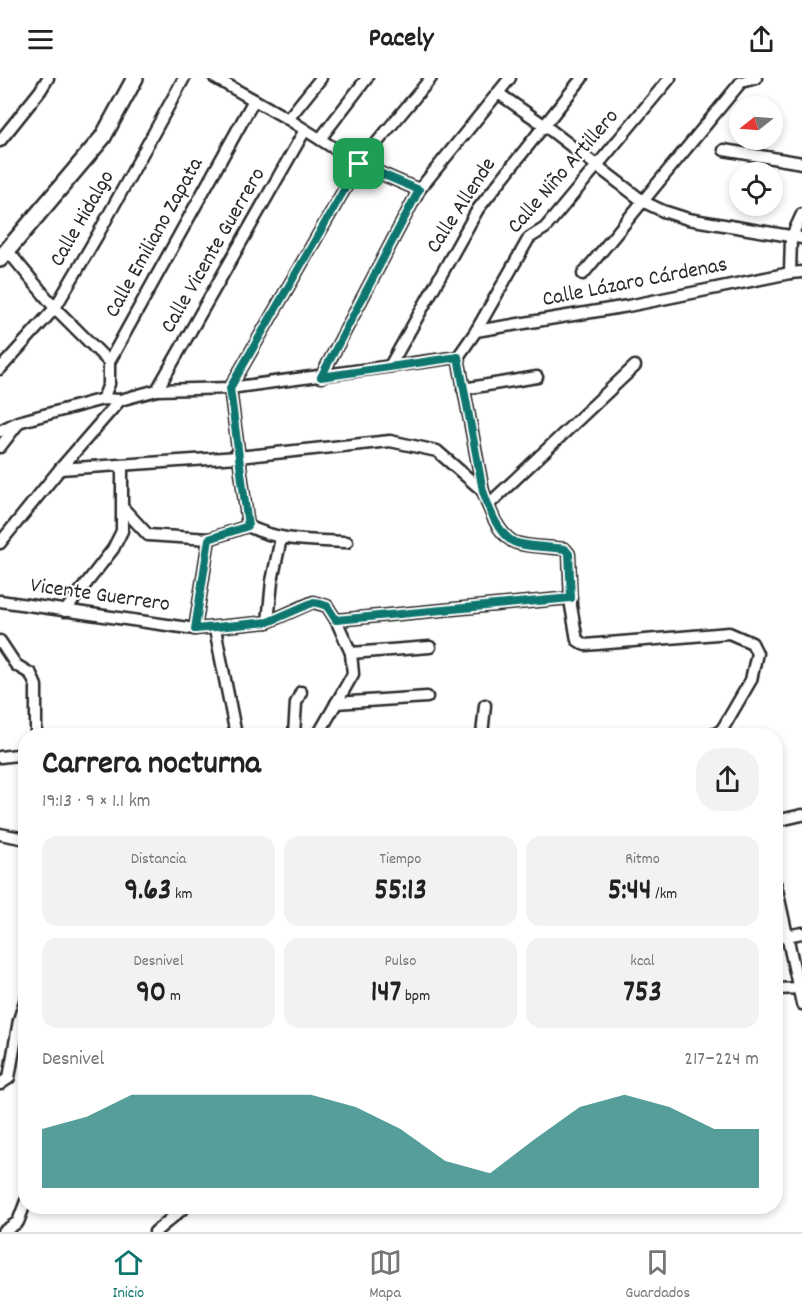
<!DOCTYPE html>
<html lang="es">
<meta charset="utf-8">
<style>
:root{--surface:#fff;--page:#f2f2f2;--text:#222;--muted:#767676;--line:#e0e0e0;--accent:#0f766e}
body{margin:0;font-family:Dekko,sans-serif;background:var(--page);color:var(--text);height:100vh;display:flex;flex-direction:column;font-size:22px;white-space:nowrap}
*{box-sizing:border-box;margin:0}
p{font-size:20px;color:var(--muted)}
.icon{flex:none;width:33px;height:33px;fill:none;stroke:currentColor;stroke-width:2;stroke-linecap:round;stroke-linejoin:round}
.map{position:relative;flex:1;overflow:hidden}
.drawer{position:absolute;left:18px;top:650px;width:765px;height:486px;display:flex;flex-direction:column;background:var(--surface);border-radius:24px;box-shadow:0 3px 9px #0003}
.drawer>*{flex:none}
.needle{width:39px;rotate:253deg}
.tools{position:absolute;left:729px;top:18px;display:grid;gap:12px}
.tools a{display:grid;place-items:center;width:54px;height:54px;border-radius:50%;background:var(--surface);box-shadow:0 3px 9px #0003;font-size:30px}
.pin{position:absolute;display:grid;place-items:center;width:51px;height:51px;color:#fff;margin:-26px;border-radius:12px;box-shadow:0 3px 9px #0006}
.round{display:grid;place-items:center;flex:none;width:63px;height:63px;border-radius:24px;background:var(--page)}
.head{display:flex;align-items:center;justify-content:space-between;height:102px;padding:0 24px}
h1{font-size:33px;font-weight:700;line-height:45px}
.stats{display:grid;grid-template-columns:repeat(3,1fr);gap:9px;height:102px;padding:6px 24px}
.stats div{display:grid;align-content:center;border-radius:15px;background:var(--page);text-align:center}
.stats b{font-size:30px;font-weight:700}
.stats small{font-size:16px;font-weight:400}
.stats p{font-size:16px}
.chart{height:168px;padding:12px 24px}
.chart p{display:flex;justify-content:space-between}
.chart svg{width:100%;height:108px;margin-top:6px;fill:var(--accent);opacity:.7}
header{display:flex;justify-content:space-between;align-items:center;height:78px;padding:0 24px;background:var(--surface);font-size:27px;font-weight:700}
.tab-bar{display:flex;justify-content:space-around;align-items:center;height:84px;border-top:2px solid var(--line);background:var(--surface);font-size:16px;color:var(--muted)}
.tab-bar a{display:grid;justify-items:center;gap:3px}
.tab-bar .selected{color:var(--accent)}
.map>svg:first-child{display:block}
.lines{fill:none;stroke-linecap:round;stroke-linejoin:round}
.minor-casing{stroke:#2b2b2b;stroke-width:15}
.secondary-casing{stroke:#2b2b2b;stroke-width:20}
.minor{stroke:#fff;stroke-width:10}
.secondary{stroke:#fff;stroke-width:15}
.route-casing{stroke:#fff;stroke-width:12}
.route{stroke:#0f766e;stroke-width:8}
.labels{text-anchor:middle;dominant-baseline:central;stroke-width:4.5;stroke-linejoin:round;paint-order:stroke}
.street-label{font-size:22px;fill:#2b2b2b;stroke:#fff}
</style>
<header><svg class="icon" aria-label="menu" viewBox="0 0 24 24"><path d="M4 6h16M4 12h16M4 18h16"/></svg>Pacely<svg class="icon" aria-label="share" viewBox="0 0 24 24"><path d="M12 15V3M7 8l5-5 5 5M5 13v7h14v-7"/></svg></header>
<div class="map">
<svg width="802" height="1154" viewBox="0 0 802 1154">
<rect width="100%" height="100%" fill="#fff"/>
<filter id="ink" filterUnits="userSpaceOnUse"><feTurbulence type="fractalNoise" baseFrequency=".0167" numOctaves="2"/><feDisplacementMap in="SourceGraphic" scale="12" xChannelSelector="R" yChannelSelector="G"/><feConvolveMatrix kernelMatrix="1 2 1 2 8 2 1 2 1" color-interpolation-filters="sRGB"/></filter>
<g filter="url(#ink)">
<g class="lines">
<g class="minor-casing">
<g id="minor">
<polyline points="215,0 288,41 359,86 419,112"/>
<polyline points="741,4 756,0"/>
<polyline points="498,15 544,47 644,124 663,133 688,141 802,160"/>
<polyline points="288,41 321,0"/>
<polyline points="320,61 367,0"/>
<polyline points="0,63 40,13 48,0"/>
<polyline points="724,72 802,85"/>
<polyline points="7,172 55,230 109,284"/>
<polyline points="790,195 791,160 802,136"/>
<polyline points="583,196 741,4"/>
<polyline points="476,253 628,228 790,195 802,194"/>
<path d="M458,279l25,134c6,16 13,40 29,50 10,6 39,6 53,8l4,5 2,52 6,34 8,5 144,-12 23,10 5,10 -6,27 -28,48 -6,6 -9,1"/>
<polyline points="458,279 476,253 529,160 545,150 670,0"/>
<polyline points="390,288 478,131 582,0"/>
<polyline points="0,291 55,230 97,158 184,0"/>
<polyline points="321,299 419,112 510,0"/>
<polyline points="463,311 537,299"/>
<polyline points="157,312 305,52"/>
<polyline points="103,321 109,306 109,284 254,22"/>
<polyline points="0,353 18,344 103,321 120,322 157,312 230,310 458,279"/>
<polyline points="0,369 17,347"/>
<polyline points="60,391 238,379 390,363 437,373 483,413"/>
<polyline points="488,427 635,288"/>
<path d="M123,430l25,27 61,4 39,-13c31,16 65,14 99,16"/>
<polyline points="248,448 230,310 359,86 431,0"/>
<polyline points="0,465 60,391 120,322"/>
<polyline points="0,523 195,551 268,544 313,524 327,528 336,542 351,575 353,596 318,657"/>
<polyline points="65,533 113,471 122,453 122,388"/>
<polyline points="336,542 571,520"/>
<polyline points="268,544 272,503 281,460"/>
<polyline points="195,551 209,461"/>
<polyline points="215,551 236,657"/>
<polyline points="0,563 16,587 31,596 36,608 36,657"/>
<polyline points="351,575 430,569"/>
<polyline points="336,625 427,619"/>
<polyline points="294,657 296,625 301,614"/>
<polyline points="482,657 485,627"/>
<polyline points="0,679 26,676"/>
<polyline points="776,743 802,737"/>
<polyline points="0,756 26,761"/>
<polyline points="776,807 802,926"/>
<polyline points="776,860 802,855"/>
<polyline points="776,911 802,910"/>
<polyline points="0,1006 9,1000 19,942 26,920"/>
<polyline points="3,1154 18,1144 26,1123"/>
<polyline points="155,1154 186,1128"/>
</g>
</g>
<g class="secondary-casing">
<polyline id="secondary" points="0,181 103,59 135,0"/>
</g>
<use href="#minor" class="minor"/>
<use href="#secondary" class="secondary"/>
</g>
</g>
<g class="lines" filter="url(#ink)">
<g class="route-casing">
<path id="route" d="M359,86l60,26 -98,187 137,-20 25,134c6,16 13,40 29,50 10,6 39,6 53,8l4,5 2,44 -235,22 -9,-14 -13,-4 -46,20 -73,7 14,-90 39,-13 -18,-138z"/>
</g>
<use href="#route" class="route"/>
</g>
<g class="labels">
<g class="street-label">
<text transform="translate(564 94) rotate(-49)">Calle Niño Artillero</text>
<text transform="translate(462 128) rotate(-57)">Calle Allende</text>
<text transform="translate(83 141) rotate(-60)">Calle Hidalgo</text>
<text transform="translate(155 160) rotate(-61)">Calle Emiliano Zapata</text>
<text transform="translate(214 173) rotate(-60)">Calle Vicente Guerrero</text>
<text transform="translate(635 205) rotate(-11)">Calle Lázaro Cárdenas</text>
<text transform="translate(100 518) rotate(8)">Vicente Guerrero</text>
</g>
</g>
</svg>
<div class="tools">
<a><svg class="needle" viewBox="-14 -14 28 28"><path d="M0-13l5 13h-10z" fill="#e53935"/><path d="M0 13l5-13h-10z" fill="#767676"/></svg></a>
<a><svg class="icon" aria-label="locate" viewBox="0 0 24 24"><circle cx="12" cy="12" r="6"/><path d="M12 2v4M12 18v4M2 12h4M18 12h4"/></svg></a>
</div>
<div class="pin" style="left:359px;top:86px;background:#1e9e55"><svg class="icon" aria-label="arrive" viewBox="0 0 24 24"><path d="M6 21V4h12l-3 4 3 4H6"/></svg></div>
<section class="drawer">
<div class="head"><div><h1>Carrera nocturna</h1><p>19:13 · 9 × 1.1 km</p></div><a class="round"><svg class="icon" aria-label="share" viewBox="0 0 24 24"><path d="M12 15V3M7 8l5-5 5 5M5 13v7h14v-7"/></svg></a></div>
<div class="stats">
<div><p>Distancia</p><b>9.63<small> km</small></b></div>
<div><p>Tiempo</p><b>55:13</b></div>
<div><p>Ritmo</p><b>5:44<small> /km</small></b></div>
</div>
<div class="stats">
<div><p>Desnivel</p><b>90<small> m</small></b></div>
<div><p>Pulso</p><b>147<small> bpm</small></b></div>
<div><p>kcal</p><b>753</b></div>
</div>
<div class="chart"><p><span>Desnivel</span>217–224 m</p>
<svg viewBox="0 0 160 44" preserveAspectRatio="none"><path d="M0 44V20L10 15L20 6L30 6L40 6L50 6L60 6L70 11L80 20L90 33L100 38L110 24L120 11L130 6L140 11L150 20L160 20V44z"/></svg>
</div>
</section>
</div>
<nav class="tab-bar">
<a class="selected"><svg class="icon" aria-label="home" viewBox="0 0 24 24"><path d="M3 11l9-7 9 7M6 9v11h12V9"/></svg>Inicio</a>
<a><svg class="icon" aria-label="map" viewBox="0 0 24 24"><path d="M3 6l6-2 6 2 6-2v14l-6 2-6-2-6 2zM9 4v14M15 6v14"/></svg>Mapa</a>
<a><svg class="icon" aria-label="saved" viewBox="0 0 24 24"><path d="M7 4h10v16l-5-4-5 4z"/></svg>Guardados</a>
</nav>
